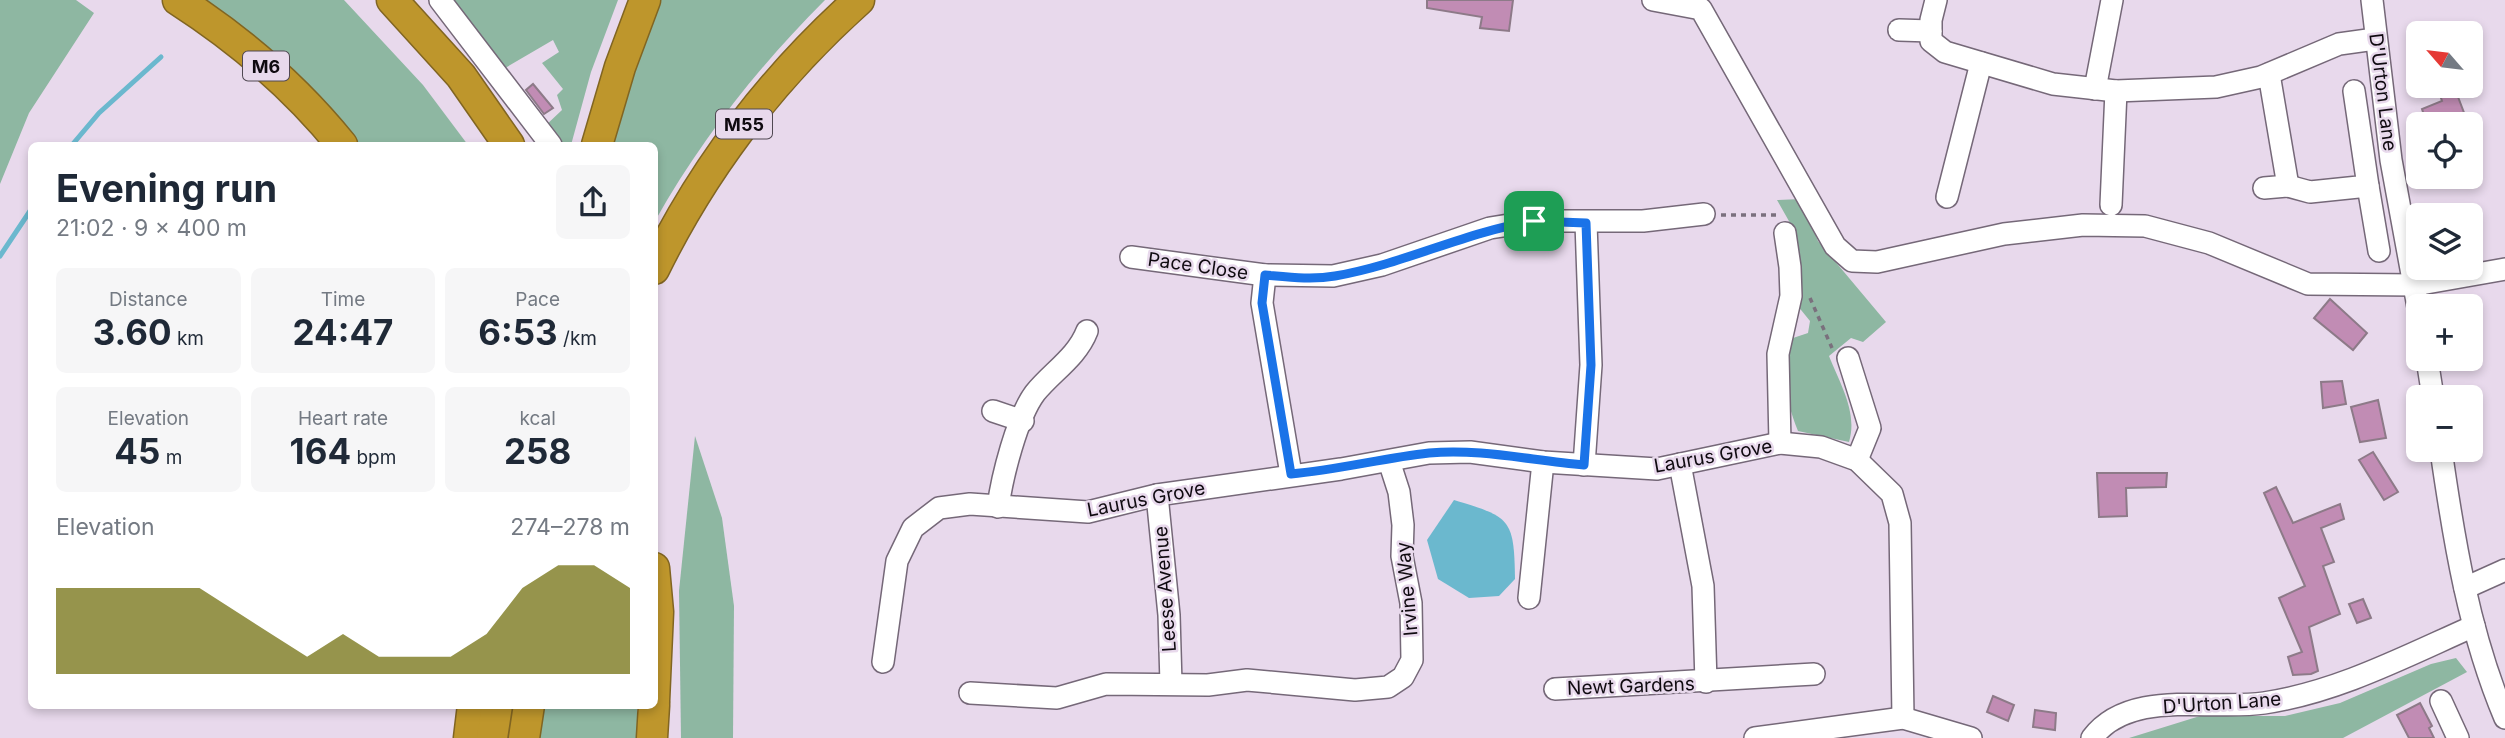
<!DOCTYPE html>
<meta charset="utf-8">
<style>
:root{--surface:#fff;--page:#f6f6f7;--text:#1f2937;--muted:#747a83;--accent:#6a6801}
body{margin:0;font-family:Inter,sans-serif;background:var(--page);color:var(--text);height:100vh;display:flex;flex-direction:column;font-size:26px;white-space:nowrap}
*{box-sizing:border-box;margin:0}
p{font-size:23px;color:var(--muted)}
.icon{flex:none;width:38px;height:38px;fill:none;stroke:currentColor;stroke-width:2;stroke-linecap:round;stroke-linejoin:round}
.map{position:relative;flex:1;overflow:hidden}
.side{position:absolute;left:28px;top:142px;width:630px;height:567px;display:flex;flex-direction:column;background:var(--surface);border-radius:10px;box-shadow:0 4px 10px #0003}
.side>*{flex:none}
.needle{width:46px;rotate:298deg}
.buttons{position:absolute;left:2406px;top:21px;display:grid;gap:14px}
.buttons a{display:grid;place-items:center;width:77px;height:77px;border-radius:10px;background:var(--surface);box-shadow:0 4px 10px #0003;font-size:35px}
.pin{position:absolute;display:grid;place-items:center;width:60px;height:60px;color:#fff;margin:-30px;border-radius:14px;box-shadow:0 4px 10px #0006}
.round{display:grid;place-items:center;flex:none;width:74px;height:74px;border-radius:10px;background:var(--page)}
.overview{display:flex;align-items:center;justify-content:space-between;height:119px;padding:0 28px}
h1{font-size:38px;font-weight:700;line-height:52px}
.stats{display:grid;grid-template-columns:repeat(3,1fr);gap:10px;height:119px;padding:7px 28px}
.stats div{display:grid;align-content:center;border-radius:10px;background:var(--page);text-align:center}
.stats b{font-size:35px;font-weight:700}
.stats small{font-size:19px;font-weight:400}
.stats p{font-size:19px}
.chart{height:196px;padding:14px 28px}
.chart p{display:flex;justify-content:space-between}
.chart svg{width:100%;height:126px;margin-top:7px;fill:var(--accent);opacity:.7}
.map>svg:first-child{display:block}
.green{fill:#8eb7a2}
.water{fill:#6bb8ce}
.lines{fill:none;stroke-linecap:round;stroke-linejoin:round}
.stream{stroke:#6bb8ce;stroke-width:5}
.building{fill:#c18cb4;stroke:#8d7a88;stroke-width:2}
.minor-casing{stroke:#756878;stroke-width:24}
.highway-casing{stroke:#816522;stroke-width:33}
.path{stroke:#7a707d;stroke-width:3.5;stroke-dasharray:5 5;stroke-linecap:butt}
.minor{stroke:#fff;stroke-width:21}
.highway{stroke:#be962c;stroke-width:30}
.route-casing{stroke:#fff;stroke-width:14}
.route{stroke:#1a73e8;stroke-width:9}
.labels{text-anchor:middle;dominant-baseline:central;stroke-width:5;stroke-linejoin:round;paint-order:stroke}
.shield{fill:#e8d9ec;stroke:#504852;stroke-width:2}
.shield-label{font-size:18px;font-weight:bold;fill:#0f0a10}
.street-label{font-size:19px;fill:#0f0a10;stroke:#e8d9ec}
</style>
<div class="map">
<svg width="2505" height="738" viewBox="0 0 2505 738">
<rect width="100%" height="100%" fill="#e8d9ec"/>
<g class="green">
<polygon points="0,0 76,0 94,13 29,113 0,184"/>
<polygon points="205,0 344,0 423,85 468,145 356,145 256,39"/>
<polygon points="446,0 618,0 591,72 571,145 561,145 544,127 562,110 557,95 563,89 542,63 559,52 553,40 500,71"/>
<path d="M657,0h168c-67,67 -123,138 -170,221l-1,-76h-46z"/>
<path d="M1801,199l17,42 68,81 -23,20 -12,-4 -22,18c11,28 29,56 20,86l-51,-11c-11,-27 -20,-65 -5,-93l15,-5 2,-12 -13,-16 -3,-75 -17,-30z"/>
<polygon points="695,436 722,518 734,606 733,738 681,738 679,591"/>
<polygon points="2456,658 2467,672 2343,738 2129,738 2200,716 2285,716 2340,703 2431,664"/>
<polygon points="542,705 637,705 637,738 537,738"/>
</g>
<path class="water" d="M1454,500c57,17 60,19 61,79l-16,17 -30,2 -31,-19 -11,-39z"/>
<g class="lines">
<g class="stream">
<polyline points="72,145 99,113 161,57"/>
<polyline points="0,256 32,208"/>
</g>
</g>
<g class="building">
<polygon points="1427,0 1513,0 1509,31 1480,28 1482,17 1427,8"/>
<polygon points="533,84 553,108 544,114 526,90"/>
<polygon points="2455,89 2466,118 2449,124 2446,117 2427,124 2422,109 2442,101 2440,95"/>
<polygon points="2330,299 2367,333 2353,350 2314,318"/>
<polygon points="2342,381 2346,404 2323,408 2321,382"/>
<polygon points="2378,400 2386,438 2360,442 2351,407"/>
<polygon points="2373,452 2398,492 2384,500 2359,460"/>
<polygon points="2097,473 2167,473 2166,487 2126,488 2127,516 2099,517"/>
<polygon points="2276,487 2293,523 2340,504 2344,519 2321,528 2334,562 2323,566 2340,614 2309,627 2318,671 2311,674 2293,675 2288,657 2302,652 2279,598 2305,586 2264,493"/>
<polygon points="2363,599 2371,618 2357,623 2349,604"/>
<polygon points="1993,696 2014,705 2008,721 1987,712"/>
<polygon points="2420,703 2432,726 2429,728 2434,738 2409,738 2397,715"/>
<polygon points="2035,710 2056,713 2055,730 2033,727"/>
</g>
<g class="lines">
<g class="minor-casing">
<g id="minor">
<polyline points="440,0 551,145"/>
<polyline points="1653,0 1701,9 1835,246 1852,261 1877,262 2004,234 2083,225 2145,226 2209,243 2308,284 2415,285 2505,269"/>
<polyline points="1936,0 1931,20 1931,41 1945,52 2053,84 2116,91 2216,87 2261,77 2339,44 2375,39"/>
<polyline points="2372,0 2391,160 2418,307"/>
<polyline points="1899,30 1931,31"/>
<polyline points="2095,89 2112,0"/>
<polyline points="2288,186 2310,192 2368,186 2354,91"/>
<polyline points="2368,186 2379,251"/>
<polyline points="2264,188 2288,186 2269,74"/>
<polyline points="1947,197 1981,63"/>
<polyline points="2111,205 2116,91"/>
<polyline points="1131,257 1265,275 1333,276 1382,265 1490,228 1534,221 1643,221 1704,214"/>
<polyline points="1265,275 1262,303 1291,474"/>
<polyline points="1848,358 1870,428 1857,460"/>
<polyline points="2427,359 2433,397"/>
<polyline points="993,411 1023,421"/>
<polyline points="1780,443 1778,354 1791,296 1790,267 1785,233"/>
<path d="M2441,450c13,91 28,183 64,268"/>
<polyline points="1680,464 1703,586 1706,682"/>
<polyline points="1584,465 1591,365 1586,223"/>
<polyline points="1157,495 1169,615 1171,684"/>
<path d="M998,507c4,-30 19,-90 37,-114 17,-21 42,-36 52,-62"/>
<polyline points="2465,588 2505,570"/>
<polyline points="1529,598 1543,462"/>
<polyline points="883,662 897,561 913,528 939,508 970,504 1088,512 1157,495 1341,469 1429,453 1470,452 1543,462 1657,469 1780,443 1821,447 1857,460 1892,494 1900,523 1903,718"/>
<polyline points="1555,689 1814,674"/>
<polyline points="970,693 1057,698 1106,684 1208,685 1247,680 1355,690 1388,687 1403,677 1412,660 1411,603 1402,556 1403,525 1399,492 1389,461"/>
<polyline points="2441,701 2458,738"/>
<polyline points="1755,738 1903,718 1971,738"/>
<path d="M2092,738c38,-50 118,-27 172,-35 74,-11 142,-47 210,-77"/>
</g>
</g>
<g class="highway-casing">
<g id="highway">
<path d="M178,0c62,40 118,88 164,145"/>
<polyline points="392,0 461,76 509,145"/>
<polyline points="597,145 620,67 645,0"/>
<path d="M654,269c51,-104 119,-192 205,-269"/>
<polyline points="654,568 658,612 654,701"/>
<polyline points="469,738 473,705"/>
<polyline points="492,738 497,705"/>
<polyline points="524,738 529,705"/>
<polyline points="652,738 654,705"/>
</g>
</g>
<g class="path">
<polyline points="1721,215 1779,215"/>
<polyline points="1810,298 1832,348"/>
</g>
<use href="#minor" class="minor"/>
<use href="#highway" class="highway"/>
</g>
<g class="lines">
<g class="route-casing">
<path id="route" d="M1534,221l52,2 5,142 -7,100c-51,-4 -104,-17 -155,-12 -46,5 -91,17 -138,21l-29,-171 3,-28c23,2 47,5 70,1 69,-12 130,-44 199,-55z"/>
</g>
<use href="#route" class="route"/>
</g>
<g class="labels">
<g class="shield">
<rect x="243" y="51.5" width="46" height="29" rx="5"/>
<rect x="716" y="109.5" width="56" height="29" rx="5"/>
</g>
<g class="shield-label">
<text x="266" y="66">M6</text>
<text x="744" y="124">M55</text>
</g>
<g class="street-label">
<text transform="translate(2383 92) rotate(83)">D'Urton Lane</text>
<text transform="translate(1198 266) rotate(8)">Pace Close</text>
<text transform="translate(1713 456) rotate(-10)">Laurus Grove</text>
<text transform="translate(1146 499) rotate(-11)">Laurus Grove</text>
<text transform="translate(1165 589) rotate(-94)">Leese Avenue</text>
<text transform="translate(1407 589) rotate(-95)">Irvine Way</text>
<text transform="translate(1631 686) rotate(-2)">Newt Gardens</text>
<text transform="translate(2222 703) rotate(-4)">D'Urton Lane</text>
</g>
</g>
</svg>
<div class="buttons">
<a><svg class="needle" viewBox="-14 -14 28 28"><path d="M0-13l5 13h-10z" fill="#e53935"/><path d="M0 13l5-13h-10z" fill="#747a83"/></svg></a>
<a><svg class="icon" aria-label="locate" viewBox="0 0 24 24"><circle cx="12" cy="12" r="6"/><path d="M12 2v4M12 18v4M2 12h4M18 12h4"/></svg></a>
<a><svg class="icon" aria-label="layers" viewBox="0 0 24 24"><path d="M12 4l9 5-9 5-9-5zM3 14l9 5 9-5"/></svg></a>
<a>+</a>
<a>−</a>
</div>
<div class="pin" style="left:1534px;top:221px;background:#1e9e55"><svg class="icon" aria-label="arrive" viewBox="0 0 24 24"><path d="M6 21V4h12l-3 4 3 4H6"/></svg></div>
<section class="side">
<div class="overview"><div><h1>Evening run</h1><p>21:02 · 9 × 400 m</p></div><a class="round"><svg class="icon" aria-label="share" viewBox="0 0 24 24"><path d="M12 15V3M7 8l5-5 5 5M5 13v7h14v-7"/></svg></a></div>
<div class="stats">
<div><p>Distance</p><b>3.60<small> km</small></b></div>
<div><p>Time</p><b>24:47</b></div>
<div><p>Pace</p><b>6:53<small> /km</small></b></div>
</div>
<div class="stats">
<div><p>Elevation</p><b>45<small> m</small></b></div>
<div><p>Heart rate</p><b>164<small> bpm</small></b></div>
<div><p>kcal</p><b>258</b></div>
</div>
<div class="chart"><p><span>Elevation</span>274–278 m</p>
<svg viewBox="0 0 160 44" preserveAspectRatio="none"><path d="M0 44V14L10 14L20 14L30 14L40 14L50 22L60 30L70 38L80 30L90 38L100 38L110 38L120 30L130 14L140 6L150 6L160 14V44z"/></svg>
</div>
</section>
</div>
